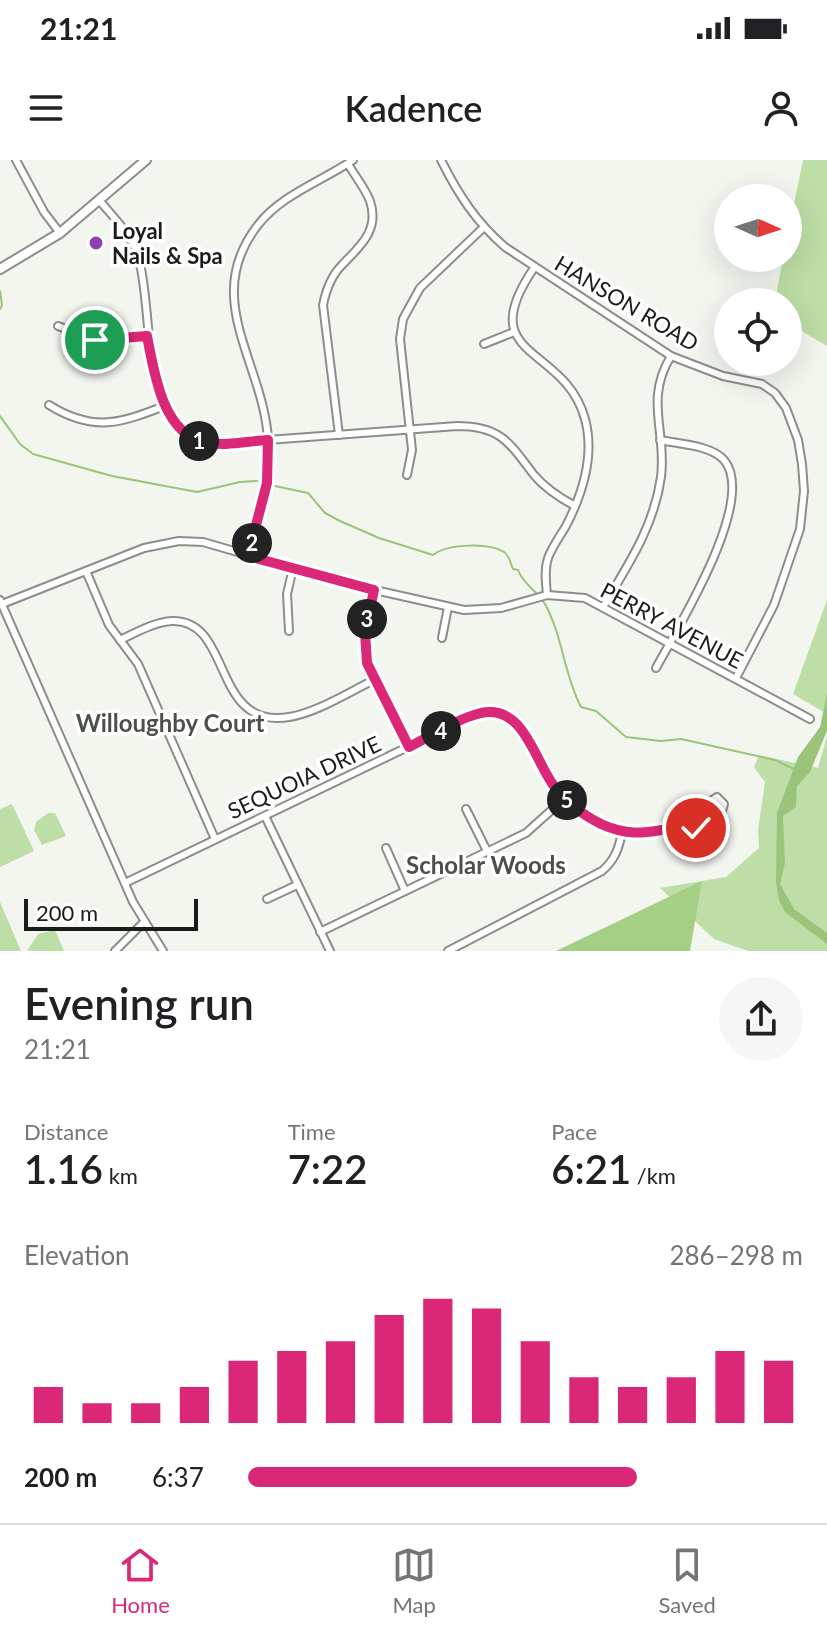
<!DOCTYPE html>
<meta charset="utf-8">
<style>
:root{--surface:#fff;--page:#f6f6f6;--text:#202124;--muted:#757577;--line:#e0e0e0;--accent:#db2777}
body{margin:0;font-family:Lato,sans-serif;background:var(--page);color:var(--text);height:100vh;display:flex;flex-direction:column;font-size:30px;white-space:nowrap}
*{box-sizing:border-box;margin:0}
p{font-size:26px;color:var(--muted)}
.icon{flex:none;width:44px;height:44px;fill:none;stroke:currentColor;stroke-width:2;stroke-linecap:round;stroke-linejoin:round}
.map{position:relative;height:791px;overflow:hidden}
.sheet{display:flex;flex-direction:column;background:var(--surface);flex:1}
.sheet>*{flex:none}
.needle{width:52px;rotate:93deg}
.fabs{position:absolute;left:714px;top:24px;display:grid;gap:16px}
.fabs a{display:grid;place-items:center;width:88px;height:88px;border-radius:50%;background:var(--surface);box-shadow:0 8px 32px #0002;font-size:40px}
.scale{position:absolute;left:24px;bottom:20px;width:174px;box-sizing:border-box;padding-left:8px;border:4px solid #1a1c19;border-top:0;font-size:22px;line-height:28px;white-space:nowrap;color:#1a1c19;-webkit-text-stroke:6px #fff;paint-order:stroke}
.pin{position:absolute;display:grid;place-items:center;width:68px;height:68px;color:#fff;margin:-34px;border:4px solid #fff;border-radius:50%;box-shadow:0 2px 8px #0007}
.km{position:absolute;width:40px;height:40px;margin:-20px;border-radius:50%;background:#222;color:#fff;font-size:22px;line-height:40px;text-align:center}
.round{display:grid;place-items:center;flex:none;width:84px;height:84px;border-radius:42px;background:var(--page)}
.overview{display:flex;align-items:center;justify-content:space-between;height:136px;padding:0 24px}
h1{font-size:44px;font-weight:600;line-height:60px}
.metrics{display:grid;grid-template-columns:repeat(3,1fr);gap:12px;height:136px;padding:8px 24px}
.metrics div{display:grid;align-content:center}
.metrics b{font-size:40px;font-weight:600}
.metrics small{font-size:22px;font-weight:400}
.metrics p{font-size:22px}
.chart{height:224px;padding:16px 24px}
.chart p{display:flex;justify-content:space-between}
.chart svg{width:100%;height:144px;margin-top:8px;stroke:var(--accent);stroke-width:6}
ul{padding:0 24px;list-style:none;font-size:26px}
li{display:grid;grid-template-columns:128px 96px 1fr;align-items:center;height:60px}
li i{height:20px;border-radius:10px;background:var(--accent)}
.status{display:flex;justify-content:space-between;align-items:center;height:56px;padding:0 40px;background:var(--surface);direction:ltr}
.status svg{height:22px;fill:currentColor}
header{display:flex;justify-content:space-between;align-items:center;height:104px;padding:0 24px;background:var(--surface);font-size:36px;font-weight:600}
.tab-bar{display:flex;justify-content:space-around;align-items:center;height:112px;border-top:2px solid var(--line);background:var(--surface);font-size:22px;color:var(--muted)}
.tab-bar a{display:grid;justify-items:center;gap:4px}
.tab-bar .current{color:var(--accent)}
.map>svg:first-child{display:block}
.green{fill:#bddea6}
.forest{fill:#a4cf84}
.water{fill:#9ac47a}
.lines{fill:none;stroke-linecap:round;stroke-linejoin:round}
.stream{stroke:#9ac47a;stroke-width:2}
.minor-casing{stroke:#8b8f89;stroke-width:10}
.major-casing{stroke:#8b8f89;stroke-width:12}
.minor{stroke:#fff;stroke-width:6}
.major{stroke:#fff;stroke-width:8}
.route-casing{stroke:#fff;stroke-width:16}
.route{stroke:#db2777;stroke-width:10}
.poi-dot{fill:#8c40b1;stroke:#fff;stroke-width:3}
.labels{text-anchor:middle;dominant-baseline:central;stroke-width:7;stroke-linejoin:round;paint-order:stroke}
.poi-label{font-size:22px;font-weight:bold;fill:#1a1c19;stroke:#fff;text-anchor:start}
.street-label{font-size:22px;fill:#1a1c19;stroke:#fff}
.neighbourhood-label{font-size:24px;font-weight:bold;fill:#4c504a;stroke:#fff}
</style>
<div class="status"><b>21:21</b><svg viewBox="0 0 49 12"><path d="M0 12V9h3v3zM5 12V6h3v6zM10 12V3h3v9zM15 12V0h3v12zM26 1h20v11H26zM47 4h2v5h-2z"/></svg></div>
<header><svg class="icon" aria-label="menu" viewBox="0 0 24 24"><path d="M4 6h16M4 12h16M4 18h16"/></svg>Kadence<svg class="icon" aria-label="person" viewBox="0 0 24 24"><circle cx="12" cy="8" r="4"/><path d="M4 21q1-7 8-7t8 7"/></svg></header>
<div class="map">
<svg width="827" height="791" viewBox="0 0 827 791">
<rect width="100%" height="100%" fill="#f2f6ef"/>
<g class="green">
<polygon points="803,0 827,0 827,186 788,163 788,142 775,142 783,98 788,98 788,74"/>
<polygon points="827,440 827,554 793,534"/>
<polygon points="827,576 827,791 748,791 714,779 660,728 726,717 759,688 758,670 765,622 754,607 759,595 818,608"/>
<polygon points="12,644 34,691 0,707 0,649"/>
<polygon points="48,653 55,653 66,676 42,685 34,670 36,662"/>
<polygon points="0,742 21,791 0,791"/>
<polygon points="55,770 64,791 27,791 38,774"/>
</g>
<polygon class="forest" points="702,721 690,791 556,791"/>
<polygon class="water" points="827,533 827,571 810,612 797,626 796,647 783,656 785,703 780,724 794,749 827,773 827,784 785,752 779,740 776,722 777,653 798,597 820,567"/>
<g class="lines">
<g class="stream">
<polyline points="0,131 2,145 0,149"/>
<polyline points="0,256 20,284 33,294 112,316 197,332 240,322 257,321"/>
<path d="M275,326l33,7 17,20 15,8 39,17 54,17c14,-11 55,-13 71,-3 6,4 6,11 9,17l5,1c5,14 19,21 27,34 18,33 19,71 36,103l15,4 30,26 35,4 20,-2 94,21 19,9"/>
</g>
<g class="minor-casing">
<g id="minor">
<polyline points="16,0 44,52 60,73"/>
<path d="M441,0c17,34 35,62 64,87l166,109 52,20 39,8 13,9 11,15 12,32 4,24 2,27 -4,38 -26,76 -38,73"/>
<path d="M99,40c15,18 32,34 39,56 17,54 -2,175 75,188l244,-18c45,0 53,18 77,49 11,13 26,23 41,31"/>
<path d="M534,108c-63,92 31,76 51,151 10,37 -2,74 -19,107 -6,10 -14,21 -18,32 -4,12 -2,25 -1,37"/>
<polyline points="58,166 95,180 147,176"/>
<polyline points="484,184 514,172"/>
<path d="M49,245c45,28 72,18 118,0"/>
<path d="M339,275l-16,-130c3,-15 8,-29 19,-40 17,-18 38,-34 28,-64 -5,-13 -15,-25 -22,-37"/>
<polyline points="407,315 412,290 400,179 403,159 420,128 483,68"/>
<path d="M248,396c11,-42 25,-83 19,-127 -9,-72 -64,-134 -9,-204 23,-30 64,-44 95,-65"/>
<polyline points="86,411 109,465 138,504 215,679"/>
<polyline points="374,430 365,473 367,503 409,587"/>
<polyline points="0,440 133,742 163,791"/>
<polyline points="2,444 144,388 179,381 203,382 348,424 464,450 501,448 547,435 585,438 810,559"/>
<path d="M603,447c25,-42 51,-80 58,-130 6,-45 -17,-77 10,-121"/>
<polyline points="289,471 287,434 293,408"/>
<polyline points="442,478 448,447"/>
<path d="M120,480c15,-7 34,-18 52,-19 61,-2 39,109 117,96 27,-4 60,-25 85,-37"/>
<path d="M656,508c21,-39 102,-168 68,-208 -13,-15 -46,-16 -64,-20"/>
<polygon points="717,637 724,644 722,651 699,668 687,665 690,654"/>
<polyline points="466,649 487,691"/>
<polyline points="265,656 330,791"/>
<polyline points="386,688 405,731"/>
<path d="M125,723l345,-166c17,-6 31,-6 46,6 14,15 20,36 31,53 34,51 83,67 140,49"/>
<polyline points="267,739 297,725"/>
<polyline points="320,772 526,673 565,638"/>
<polyline points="115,791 144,762"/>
<path d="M448,791l154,-80c13,-11 17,-23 20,-39"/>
</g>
</g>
<g class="major-casing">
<polyline id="major" points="0,109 60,73 146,0"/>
</g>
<use href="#minor" class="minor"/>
<use href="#major" class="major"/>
</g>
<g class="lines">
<g class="route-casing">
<path id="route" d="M95,180l52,-4c7,35 15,97 57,106 20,5 44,-1 64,-2l-1,43 -19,73 126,34 -9,43 2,30 42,84c22,-11 47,-28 72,-34 43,-9 53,47 73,73 12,16 29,29 47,38 42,19 60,0 95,4"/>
</g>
<use href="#route" class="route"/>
</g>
<circle class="poi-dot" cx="96" cy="83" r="8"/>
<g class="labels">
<g class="poi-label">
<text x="112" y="70">Loyal<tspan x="112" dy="25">Nails &amp; Spa</tspan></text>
</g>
<g class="street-label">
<text transform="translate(627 143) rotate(31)">HANSON ROAD</text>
<text transform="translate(672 465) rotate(28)">PERRY AVENUE</text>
<text transform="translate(304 617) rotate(-25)">SEQUOIA DRIVE</text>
</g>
<g class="neighbourhood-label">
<text x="170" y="562">Willoughby Court</text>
<text x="486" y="704">Scholar Woods</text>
</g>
</g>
</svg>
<div class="fabs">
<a><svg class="needle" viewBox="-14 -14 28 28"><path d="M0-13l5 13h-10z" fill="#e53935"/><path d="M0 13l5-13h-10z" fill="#757577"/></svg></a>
<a><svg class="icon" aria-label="locate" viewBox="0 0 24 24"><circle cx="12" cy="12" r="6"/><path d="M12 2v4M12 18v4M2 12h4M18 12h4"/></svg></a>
</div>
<div class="scale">200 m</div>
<div class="pin" style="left:95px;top:180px;background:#1e9e55"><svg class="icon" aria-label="arrive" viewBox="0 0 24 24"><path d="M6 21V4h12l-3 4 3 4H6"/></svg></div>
<div class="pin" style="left:696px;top:668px;background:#d93025"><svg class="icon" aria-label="check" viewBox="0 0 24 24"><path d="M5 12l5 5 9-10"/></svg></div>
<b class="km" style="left:199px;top:281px">1</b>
<b class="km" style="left:252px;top:383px">2</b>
<b class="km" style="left:367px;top:459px">3</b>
<b class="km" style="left:441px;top:571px">4</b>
<b class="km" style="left:567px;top:640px">5</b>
</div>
<section class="sheet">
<div class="overview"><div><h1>Evening run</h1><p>21:21</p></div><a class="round"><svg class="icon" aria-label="share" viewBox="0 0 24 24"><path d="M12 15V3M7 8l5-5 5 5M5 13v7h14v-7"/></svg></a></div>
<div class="metrics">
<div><p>Distance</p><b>1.16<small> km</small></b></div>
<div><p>Time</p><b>7:22</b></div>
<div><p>Pace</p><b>6:21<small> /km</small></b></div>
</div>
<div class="chart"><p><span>Elevation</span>286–298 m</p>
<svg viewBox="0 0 160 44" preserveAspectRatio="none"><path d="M5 44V33M15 44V38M25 44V38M35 44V33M45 44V25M55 44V22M65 44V19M75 44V11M85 44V6M95 44V9M105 44V19M115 44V30M125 44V33M135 44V30M145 44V22M155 44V25"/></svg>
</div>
<ul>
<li><b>200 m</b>6:37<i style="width:70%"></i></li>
</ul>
</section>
<nav class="tab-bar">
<a class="current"><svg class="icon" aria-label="home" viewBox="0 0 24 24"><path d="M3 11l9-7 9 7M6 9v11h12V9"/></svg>Home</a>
<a><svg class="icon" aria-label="map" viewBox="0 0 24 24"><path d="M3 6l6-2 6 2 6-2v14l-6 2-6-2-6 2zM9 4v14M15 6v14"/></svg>Map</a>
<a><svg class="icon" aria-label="saved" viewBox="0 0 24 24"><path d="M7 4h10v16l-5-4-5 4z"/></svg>Saved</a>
</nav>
